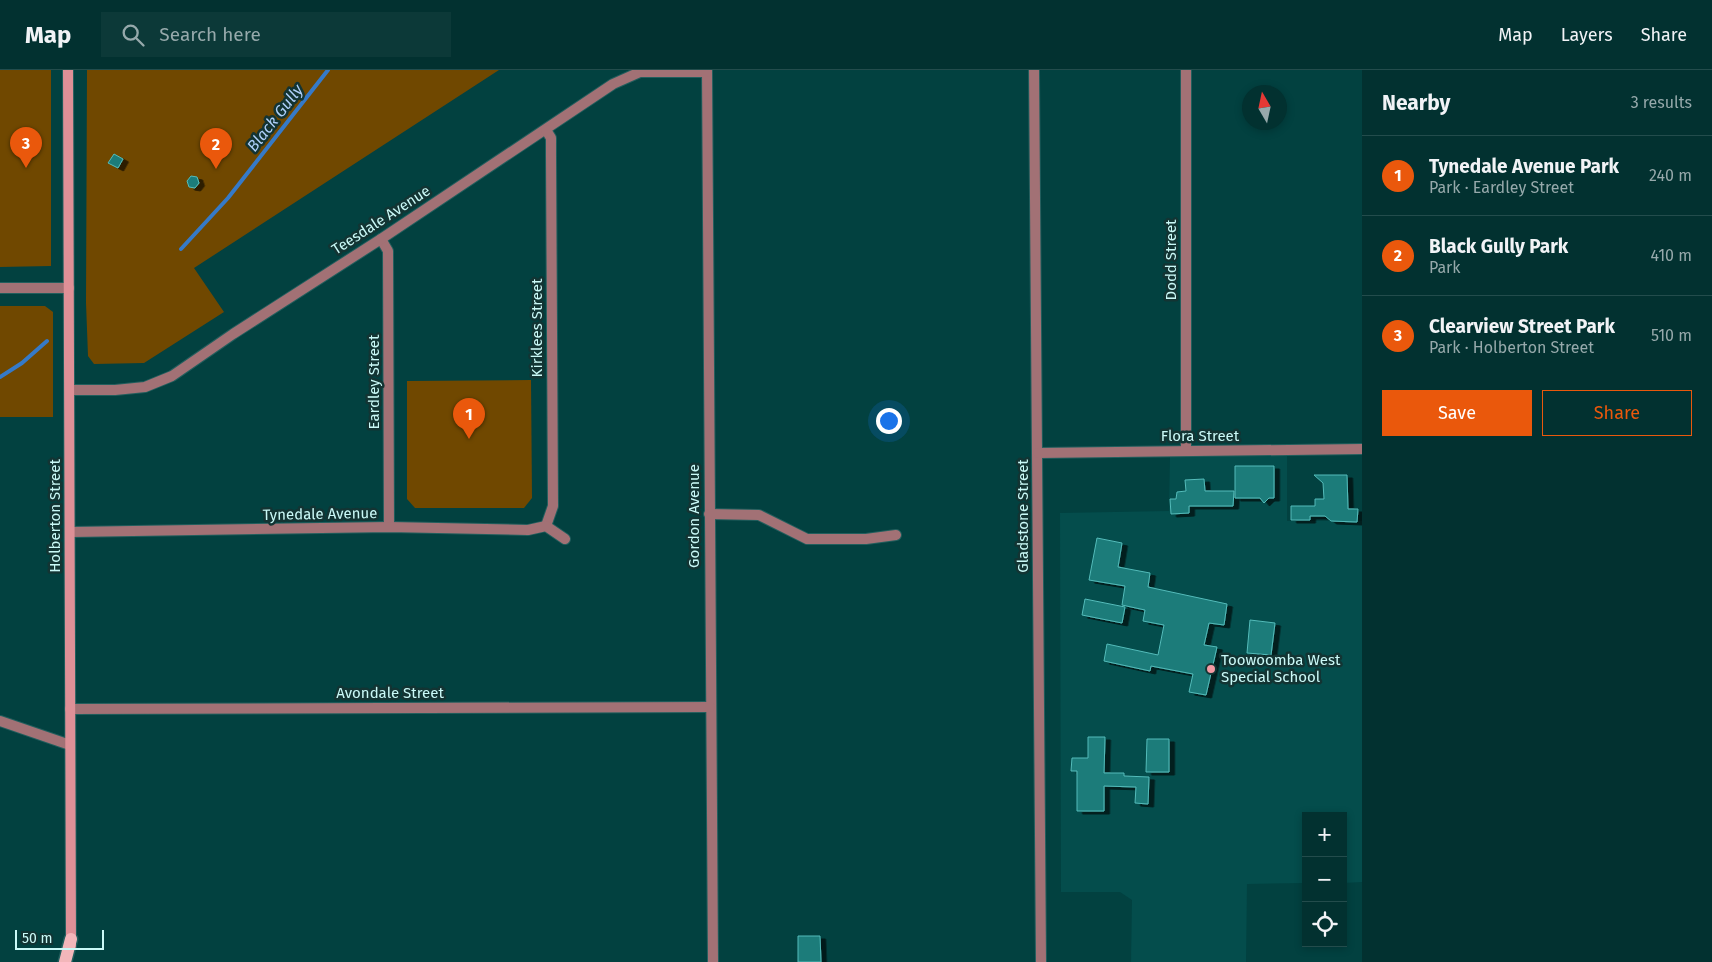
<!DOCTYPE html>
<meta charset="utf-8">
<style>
:root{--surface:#023130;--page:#0c3938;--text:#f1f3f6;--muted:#96a9ab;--line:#234c4c;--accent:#ea580c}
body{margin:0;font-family:"Fira Sans",sans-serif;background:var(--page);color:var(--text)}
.controls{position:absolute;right:15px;bottom:15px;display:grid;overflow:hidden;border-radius:0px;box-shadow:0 2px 8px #0003}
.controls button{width:45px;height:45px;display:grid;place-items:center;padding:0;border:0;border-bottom:1px solid var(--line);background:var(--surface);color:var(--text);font:25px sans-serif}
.compass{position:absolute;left:1242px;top:15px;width:45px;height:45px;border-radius:50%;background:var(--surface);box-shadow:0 2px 8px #0003;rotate:351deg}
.scale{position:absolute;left:15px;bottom:12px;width:89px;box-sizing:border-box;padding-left:5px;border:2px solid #caf9f7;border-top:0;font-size:14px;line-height:18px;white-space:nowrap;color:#caf9f7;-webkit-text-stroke:4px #133433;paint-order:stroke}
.you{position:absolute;left:888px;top:350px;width:18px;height:18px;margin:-12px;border:4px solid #fff;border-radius:50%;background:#1a73e8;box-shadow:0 0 0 8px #1a73e833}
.badge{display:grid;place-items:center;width:32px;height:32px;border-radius:50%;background:var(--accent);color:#fff;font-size:16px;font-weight:700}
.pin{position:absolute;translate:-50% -41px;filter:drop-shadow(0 1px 2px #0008)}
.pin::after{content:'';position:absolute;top:26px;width:18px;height:15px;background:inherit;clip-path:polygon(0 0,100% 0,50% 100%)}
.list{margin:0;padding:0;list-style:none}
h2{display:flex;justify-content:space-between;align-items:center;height:65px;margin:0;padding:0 20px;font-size:21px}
h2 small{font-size:16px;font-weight:400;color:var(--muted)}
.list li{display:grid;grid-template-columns:32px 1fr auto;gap:15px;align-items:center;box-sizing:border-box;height:80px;padding:0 20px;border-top:1px solid var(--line)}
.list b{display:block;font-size:19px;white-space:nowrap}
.list p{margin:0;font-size:16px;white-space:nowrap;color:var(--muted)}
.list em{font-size:16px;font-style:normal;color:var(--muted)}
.actions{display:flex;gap:10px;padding:15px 20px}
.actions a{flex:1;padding:11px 0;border:1px solid var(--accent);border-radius:0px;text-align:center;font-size:18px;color:var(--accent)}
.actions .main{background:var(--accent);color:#fff}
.icon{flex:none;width:28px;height:28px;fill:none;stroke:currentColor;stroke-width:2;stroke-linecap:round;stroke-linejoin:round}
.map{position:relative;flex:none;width:1362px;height:892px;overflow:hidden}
header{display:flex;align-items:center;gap:30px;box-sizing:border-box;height:70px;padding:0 25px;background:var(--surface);border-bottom:1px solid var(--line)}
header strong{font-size:24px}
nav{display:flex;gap:28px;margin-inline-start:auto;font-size:18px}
.search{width:350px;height:45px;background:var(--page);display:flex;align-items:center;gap:12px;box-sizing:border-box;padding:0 18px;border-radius:0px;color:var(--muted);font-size:19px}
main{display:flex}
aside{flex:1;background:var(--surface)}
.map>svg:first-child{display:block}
.built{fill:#044d4c}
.green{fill:#704800}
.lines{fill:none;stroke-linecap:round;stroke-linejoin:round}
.stream{stroke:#357ac8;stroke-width:4}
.building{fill:#1b7b7a;stroke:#54bcba;filter:url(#shadow)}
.street-casing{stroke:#225e5d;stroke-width:12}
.secondary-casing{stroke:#225e5d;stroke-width:12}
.primary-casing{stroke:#225e5d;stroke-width:15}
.street{stroke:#a27175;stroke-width:10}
.secondary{stroke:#de9097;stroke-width:10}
.primary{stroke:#f3b6ba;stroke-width:12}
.poi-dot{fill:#f49aa3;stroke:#133433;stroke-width:2}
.labels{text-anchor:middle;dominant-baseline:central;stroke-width:5;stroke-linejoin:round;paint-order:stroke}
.street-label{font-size:15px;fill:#caf9f7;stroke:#133433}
.poi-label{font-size:15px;fill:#caf9f7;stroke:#133433;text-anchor:start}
.water-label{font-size:16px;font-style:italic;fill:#afd0f9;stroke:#133433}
</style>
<header>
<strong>Map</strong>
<div class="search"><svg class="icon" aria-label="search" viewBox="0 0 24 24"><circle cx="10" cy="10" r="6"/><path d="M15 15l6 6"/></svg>Search here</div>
<nav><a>Map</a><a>Layers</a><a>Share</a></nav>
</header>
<main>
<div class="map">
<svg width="1362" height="892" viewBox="0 0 1362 892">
<defs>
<filter id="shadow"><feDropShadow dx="5.5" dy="3" stdDeviation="0" flood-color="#0009"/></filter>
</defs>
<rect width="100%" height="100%" fill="#024140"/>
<!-- built -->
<path class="built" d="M 1287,385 L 1287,451 L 1362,451 L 1362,812 L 1343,813 L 1343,746 L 1306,746 L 1306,813 L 1247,814 L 1246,892 L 1131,892 L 1132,830 L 1120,822 L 1061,822 L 1060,443 L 1169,441 L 1170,387 Z"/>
<!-- green -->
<g class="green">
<path d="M 0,0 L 51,0 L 51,196 L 0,197 Z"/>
<path d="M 87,0 L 499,0 L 194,198 L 224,242 L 144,293 L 94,294 L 88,286 L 86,233 Z"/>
<path d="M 0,236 L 45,236 L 53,242 L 53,347 L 0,347 Z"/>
<path d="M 531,310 L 532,428 L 524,438 L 415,438 L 407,429 L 407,311 Z"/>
</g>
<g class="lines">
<!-- stream -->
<g class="stream">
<path d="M 181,179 L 228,128 L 328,0"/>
<path d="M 0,307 L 22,293 L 47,271"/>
</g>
</g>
<!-- building -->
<g class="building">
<path d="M 114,84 L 123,89 L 118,98 L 108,93 Z"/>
<path d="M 191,106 L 197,107 L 199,113 L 195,118 L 189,117 L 187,111 Z"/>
<path d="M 1235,396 L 1274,396 L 1274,428 L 1269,428 L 1264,433 L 1260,428 L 1235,428 Z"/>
<path d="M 1314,405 L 1347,405 L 1348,439 L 1358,439 L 1357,452 L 1331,451 L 1325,446 L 1310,446 L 1310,450 L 1291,450 L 1291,436 L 1315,436 L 1315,429 L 1324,429 L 1323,413 Z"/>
<path d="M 1204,409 L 1205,421 L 1234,421 L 1233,436 L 1189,436 L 1189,443 L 1171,444 L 1170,429 L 1176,429 L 1177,422 L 1186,421 L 1185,410 Z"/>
<path d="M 1097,468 L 1122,473 L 1118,497 L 1150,503 L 1148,517 L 1227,534 L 1224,555 L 1209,553 L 1204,575 L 1217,577 L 1206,625 L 1189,622 L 1193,604 L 1151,596 L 1150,601 L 1104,591 L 1107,574 L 1158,585 L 1164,555 L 1143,551 L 1145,540 L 1122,535 L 1125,516 L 1089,510 Z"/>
<path d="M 1085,529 L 1125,537 L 1122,553 L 1082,545 Z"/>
<path d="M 1250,550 L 1275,553 L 1271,585 L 1247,583 Z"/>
<path d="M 1088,667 L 1105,667 L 1104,703 L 1124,703 L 1124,706 L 1149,707 L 1148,734 L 1135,733 L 1136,717 L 1104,716 L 1104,741 L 1077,741 L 1077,701 L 1071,701 L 1072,688 L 1088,688 Z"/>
<path d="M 1147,669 L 1169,669 L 1169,702 L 1146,702 Z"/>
<path d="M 798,866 L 820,866 L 821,892 L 798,892 Z"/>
</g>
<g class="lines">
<!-- street casing -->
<g class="street-casing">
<g id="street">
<path d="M 707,0 L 713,892"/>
<path d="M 1034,0 L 1041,892"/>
<path d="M 381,169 L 388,181 L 389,457"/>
<path d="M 0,218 L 69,218"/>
<path d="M 70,320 L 115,320 L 145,317 L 172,306 L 233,264 L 381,169 L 613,14 L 640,2 L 707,2"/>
<path d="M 1186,381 L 1186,0"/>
<path d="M 1038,383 L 1362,379"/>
<path d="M 709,444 L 759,445 L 807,469 L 866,469 L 896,465"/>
<path d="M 546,456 L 553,436 L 551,86 L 551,68 L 546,60"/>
<path d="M 71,462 L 389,457 L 528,460 L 546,456 L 565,469"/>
<path d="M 70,639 L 710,637"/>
<path d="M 0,651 L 70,675"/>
</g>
</g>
<!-- secondary casing -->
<g class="secondary-casing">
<path id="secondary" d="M 68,0 L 71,876"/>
</g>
<!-- primary casing -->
<g class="primary-casing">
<path id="primary" d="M 65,892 L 71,869"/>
</g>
<!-- street -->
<use href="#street" class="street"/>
<!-- secondary -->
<use href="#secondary" class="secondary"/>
<!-- primary -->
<use href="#primary" class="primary"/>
</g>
<!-- markers -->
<circle class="poi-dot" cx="1211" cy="599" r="5"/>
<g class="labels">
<!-- street labels -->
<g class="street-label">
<text transform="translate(381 150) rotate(-33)">Teesdale Avenue</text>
<text transform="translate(1171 190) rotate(-90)">Dodd Street</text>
<text transform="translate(537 258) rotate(-90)">Kirklees Street</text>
<text transform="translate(374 312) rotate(-90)">Eardley Street</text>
<text x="1200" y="366">Flora Street</text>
<text transform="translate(320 444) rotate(-1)">Tynedale Avenue</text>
<text transform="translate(55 446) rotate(-90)">Holberton Street</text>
<text transform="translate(694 446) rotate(-90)">Gordon Avenue</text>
<text transform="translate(1023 446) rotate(-90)">Gladstone Street</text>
<text x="390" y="623">Avondale Street</text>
</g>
<!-- poi labels -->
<g class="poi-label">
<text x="1221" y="590">Toowoomba West<tspan x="1221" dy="17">Special School</tspan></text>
</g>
<!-- water labels -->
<g class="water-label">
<text transform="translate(275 48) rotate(-52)">Black Gully</text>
</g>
</g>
</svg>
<div class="controls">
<button>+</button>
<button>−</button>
<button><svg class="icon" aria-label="locate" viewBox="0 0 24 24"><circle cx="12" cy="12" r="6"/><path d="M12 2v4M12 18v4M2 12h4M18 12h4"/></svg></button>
</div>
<svg class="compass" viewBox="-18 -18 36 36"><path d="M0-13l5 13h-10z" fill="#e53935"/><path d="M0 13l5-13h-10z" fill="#96a9ab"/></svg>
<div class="scale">50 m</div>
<div class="you"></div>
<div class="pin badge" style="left:469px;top:369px">1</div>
<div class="pin badge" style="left:216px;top:99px">2</div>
<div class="pin badge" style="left:26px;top:98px">3</div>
</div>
<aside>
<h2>Nearby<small>3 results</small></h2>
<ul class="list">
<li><span class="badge">1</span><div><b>Tynedale Avenue Park</b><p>Park · Eardley Street</p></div><em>240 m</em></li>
<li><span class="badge">2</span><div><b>Black Gully Park</b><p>Park</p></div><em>410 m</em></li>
<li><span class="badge">3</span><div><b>Clearview Street Park</b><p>Park · Holberton Street</p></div><em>510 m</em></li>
</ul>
<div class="actions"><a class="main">Save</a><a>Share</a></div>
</aside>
</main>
